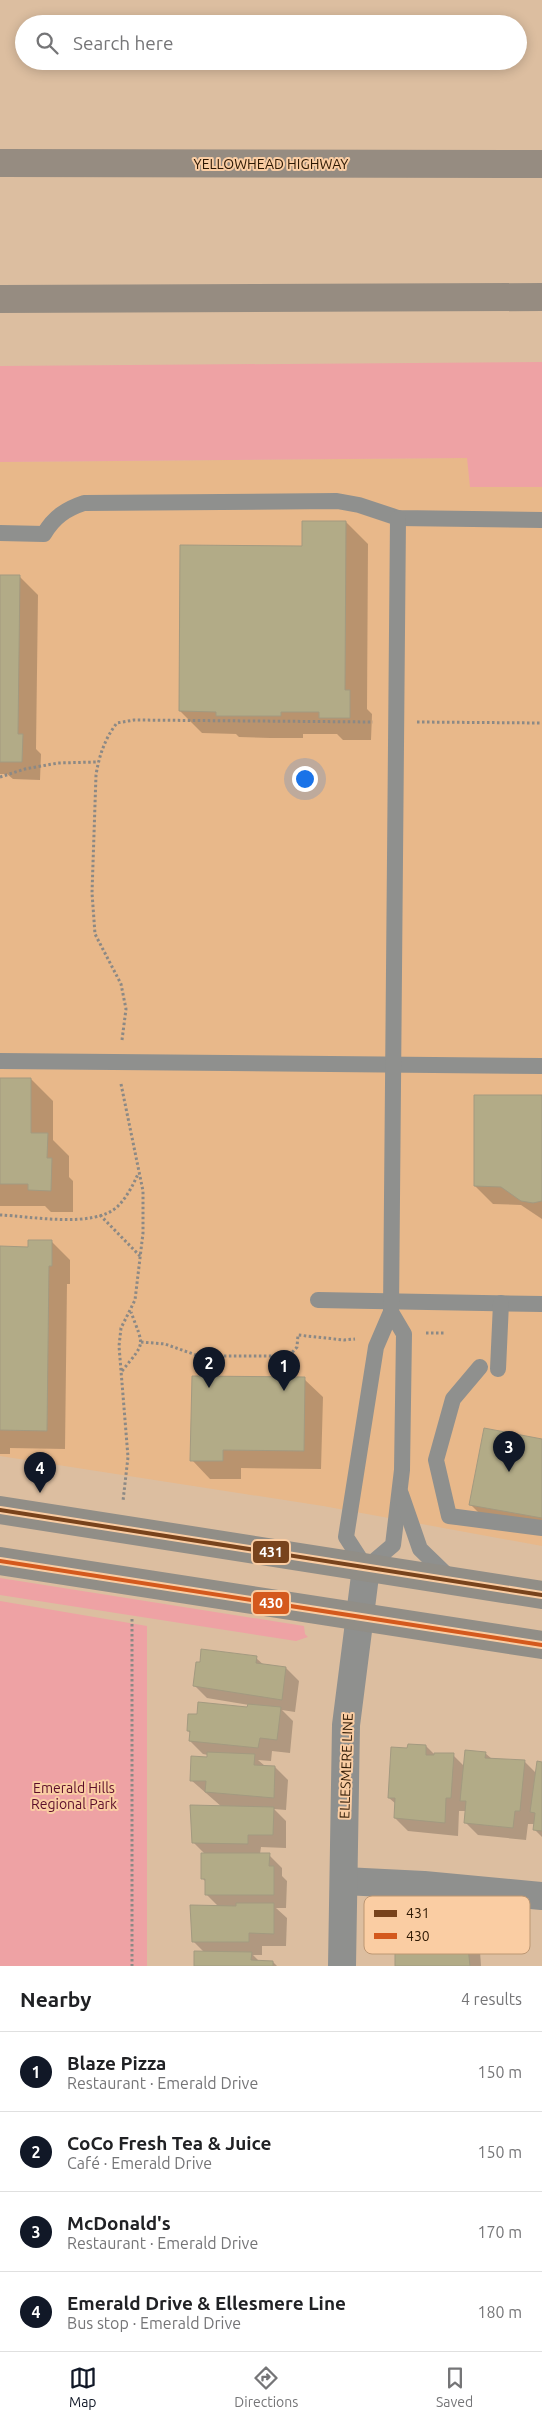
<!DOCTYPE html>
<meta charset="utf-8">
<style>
:root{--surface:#fff;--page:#f2f2f2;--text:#202124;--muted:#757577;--line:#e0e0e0;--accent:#111827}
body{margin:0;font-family:Ubuntu,sans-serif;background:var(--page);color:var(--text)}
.you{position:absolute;left:304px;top:778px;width:18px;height:18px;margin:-12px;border:4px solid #fff;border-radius:50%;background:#1a73e8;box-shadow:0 0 0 8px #1a73e833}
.badge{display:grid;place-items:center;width:32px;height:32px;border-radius:50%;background:var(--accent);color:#fff;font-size:16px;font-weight:700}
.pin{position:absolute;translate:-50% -41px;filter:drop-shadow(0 1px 2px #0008)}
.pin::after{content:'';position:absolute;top:26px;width:18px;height:15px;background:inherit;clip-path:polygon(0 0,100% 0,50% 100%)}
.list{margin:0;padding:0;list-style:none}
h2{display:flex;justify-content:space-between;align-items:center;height:65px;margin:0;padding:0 20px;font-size:21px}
h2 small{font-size:16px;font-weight:400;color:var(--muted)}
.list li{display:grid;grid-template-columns:32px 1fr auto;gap:15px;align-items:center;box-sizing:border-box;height:80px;padding:0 20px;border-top:1px solid var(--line)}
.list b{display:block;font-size:19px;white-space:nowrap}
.list p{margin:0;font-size:16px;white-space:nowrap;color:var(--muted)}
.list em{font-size:16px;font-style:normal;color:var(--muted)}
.icon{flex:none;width:28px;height:28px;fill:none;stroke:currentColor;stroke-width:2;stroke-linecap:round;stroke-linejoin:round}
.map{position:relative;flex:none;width:542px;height:1966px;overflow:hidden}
.search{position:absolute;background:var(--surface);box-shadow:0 2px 12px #0003;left:15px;right:15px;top:15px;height:55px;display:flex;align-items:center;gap:12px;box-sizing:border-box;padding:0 18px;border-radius:28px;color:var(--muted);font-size:19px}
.sheet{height:385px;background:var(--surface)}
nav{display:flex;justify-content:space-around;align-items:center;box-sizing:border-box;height:70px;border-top:1px solid var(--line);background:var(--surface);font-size:14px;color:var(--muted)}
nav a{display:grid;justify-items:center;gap:2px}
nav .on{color:var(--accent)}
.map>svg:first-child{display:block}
.built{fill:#e8b88a}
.green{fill:#eea2a4}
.shadow{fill:#0003}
.building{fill:#b2ab87;stroke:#a39a80}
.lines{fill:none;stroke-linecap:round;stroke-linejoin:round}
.path{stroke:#8c8985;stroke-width:3;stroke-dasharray:2.5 2.5;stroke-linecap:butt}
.lane{stroke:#8f908e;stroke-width:16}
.street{stroke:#8f908e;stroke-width:28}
.secondary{stroke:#918e87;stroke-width:28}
.highway{stroke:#968c81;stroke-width:28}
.bus-1-casing{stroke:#facda3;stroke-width:8}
.bus-2-casing{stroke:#facda3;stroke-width:8}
.bus-1{stroke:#78431c;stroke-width:4}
.bus-2{stroke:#d4591d;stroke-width:4}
.labels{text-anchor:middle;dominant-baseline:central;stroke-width:4;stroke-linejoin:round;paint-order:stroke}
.street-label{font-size:14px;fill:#2d1803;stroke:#facda3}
.park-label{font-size:14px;fill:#5b0d2a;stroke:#facda3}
.key{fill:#facda3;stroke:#bc9773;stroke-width:1}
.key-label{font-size:14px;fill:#2d1803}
.line-badge{stroke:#facda3;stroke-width:2}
.badge-label{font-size:14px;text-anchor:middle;font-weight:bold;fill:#fff}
</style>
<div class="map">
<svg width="542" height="1966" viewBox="0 0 542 1966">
<rect width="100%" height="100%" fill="#dcbea0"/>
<!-- built -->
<path class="built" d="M 467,458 L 542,460 L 542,1546 L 323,1506 L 0,1456 L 0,462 Z"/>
<!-- green -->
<g class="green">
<path d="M 542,362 L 542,487 L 470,487 L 467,458 L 0,462 L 0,366 Z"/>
<path d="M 0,1578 L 304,1626 L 305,1634 L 308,1637 L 296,1641 L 0,1595 Z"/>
<path d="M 0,1601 L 147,1626 L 147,1966 L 0,1966 Z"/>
</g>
<!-- shadow -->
<g class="shadow">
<path d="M 346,522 L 368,544 L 367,709 L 372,714 L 371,740 L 343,740 L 337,734 L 303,734 L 303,738 L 270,738 L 239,737 L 236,734 L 202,733 L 180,711 L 303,547 Z"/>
<path d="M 0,576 L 19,576 L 38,595 L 36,749 L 41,754 L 40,780 L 13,779 L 7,774 L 0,774 Z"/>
<path d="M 0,1079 L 31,1079 L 53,1101 L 53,1140 L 69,1156 L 69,1177 L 73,1181 L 73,1212 L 51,1212 L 45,1206 L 0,1206 Z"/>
<path d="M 542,1096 L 542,1219 L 521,1205 L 493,1204 L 475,1186 Z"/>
<path d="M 52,1242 L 70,1260 L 70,1284 L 67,1284 L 65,1449 L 10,1448 L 10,1454 L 0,1454 L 0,1248 L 29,1248 Z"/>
<path d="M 304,1379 L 323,1397 L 321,1469 L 241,1468 L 241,1479 L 210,1479 L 192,1460 Z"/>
<path d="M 542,1440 L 542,1532 L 489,1523 L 471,1505 Z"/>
<path d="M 256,1658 L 265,1666 L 286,1668 L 299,1681 L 295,1712 L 282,1710 L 293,1721 L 290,1753 L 272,1751 L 271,1761 L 258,1760 L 265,1766 L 275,1767 L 288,1780 L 286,1810 L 274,1809 L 286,1821 L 286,1848 L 261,1847 L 260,1854 L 269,1855 L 282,1868 L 282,1876 L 287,1881 L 286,1908 L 276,1908 L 287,1918 L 286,1946 L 262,1946 L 262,1955 L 253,1955 L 260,1962 L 273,1962 L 277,1966 L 195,1966 L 204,1952 L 193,1941 L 218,1906 L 206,1894 L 206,1882 L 202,1878 L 205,1854 L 193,1842 L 222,1807 L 191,1780 L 208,1758 L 208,1755 L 203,1754 L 190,1741 L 191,1734 L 188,1731 L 249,1708 L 249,1705 L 207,1698 L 194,1685 Z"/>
<path d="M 426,1746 L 435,1755 L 453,1755 L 464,1766 L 485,1753 L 492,1759 L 524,1761 L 536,1773 L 542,1763 L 542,1837 L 534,1829 L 535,1824 L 528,1824 L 526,1840 L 478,1835 L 465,1822 L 466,1811 L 459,1811 L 458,1836 L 408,1831 L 395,1818 L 396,1804 L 389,1798 L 409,1749 Z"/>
<path d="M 467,1938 L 480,1951 L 481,1966 L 396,1966 L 425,1949 Z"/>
</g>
<!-- building -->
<g class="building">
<path d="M 302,521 L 346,521 L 345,690 L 350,690 L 350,718 L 319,718 L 319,712 L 281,712 L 281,716 L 216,716 L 216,712 L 179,711 L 180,545 L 302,546 Z"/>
<path d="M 0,575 L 20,575 L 18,734 L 23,734 L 22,762 L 0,762 Z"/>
<path d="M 0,1078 L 31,1078 L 31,1133 L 48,1133 L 47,1158 L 52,1158 L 51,1191 L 28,1190 L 28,1184 L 0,1184 Z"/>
<path d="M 474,1095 L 542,1095 L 542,1201 L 533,1203 L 521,1201 L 501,1187 L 474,1186 Z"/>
<path d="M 28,1240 L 52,1240 L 52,1266 L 49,1266 L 47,1431 L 0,1430 L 0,1246 L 28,1247 Z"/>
<path d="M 192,1376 L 305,1377 L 304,1451 L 223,1450 L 223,1461 L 190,1461 Z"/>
<path d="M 484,1428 L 542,1439 L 542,1518 L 469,1505 Z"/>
<path d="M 201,1649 L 257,1656 L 256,1663 L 286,1667 L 282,1700 L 193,1686 L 196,1662 L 200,1662 Z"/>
<path d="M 198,1702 L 247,1707 L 248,1704 L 281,1707 L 277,1740 L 260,1738 L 258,1748 L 189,1741 L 190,1731 L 187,1731 L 188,1714 L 197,1714 Z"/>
<path d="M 408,1744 L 426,1745 L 426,1755 L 434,1755 L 434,1753 L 454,1753 L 451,1798 L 446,1798 L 445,1823 L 394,1818 L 395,1798 L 388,1798 L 391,1747 L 407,1748 Z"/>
<path d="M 465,1750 L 486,1752 L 485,1758 L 525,1760 L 520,1811 L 515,1811 L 513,1828 L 464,1823 L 466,1801 L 460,1801 Z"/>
<path d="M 207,1752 L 255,1754 L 254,1765 L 275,1766 L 274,1798 L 205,1792 L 206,1781 L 190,1781 L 191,1756 L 207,1757 Z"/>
<path d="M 537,1761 L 542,1762 L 542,1831 L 533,1830 L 535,1813 L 530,1812 Z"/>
<path d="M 190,1805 L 274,1807 L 273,1835 L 248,1835 L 248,1844 L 192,1843 Z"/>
<path d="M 201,1853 L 270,1853 L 269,1866 L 274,1866 L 274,1895 L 205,1895 L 205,1879 L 201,1879 Z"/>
<path d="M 236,1903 L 274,1903 L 274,1934 L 249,1933 L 249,1942 L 192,1942 L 190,1905 L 236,1906 Z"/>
<path d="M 424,1936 L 467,1937 L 470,1966 L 395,1966 L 395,1948 L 424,1948 Z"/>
<path d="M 194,1951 L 252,1952 L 251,1960 L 273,1961 L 273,1966 L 194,1966 Z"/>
</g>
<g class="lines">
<!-- path -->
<g class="path">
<path d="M 417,722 L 542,723"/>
<path d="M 0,777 L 25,769 L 58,763 L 98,762"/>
<path d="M 122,1040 L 126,1009 L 121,984 L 95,934 L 92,893 L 96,775 C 99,756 105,738 117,723 L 134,720 L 373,722"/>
<path d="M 121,1084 L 143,1191 L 143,1233 L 135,1300 L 121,1328 L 119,1346 L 128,1457 L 123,1501"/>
<path d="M 0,1215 C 30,1216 95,1229 118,1206 C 127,1197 133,1185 138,1174"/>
<path d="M 100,1215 L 140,1256"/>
<path d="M 426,1333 L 446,1333"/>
<path d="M 141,1342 L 165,1344 L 199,1356 L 289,1356 L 297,1347 L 298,1335 L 344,1340 L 355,1339"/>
<path d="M 122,1371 C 146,1341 144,1348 131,1312"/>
<path d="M 132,1619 L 132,1966"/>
</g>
<!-- lane -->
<g class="lane">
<path d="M 0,533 L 44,534 C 54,517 66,509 84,503 L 337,501 L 359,505 L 398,518 L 542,520"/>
<path d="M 0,1061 L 542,1066"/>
<path d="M 318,1300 L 542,1304"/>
<path d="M 391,1312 L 404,1334 L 402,1470 L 393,1545 L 366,1568 L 346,1537 L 376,1347 L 391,1312 L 398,518"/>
<path d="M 480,1367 L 453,1399 L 436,1460 L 449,1516 L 542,1528"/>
<path d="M 498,1369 L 501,1303"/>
<path d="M 401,1494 L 420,1549 L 452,1580"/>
</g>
<!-- street -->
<g class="street">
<path d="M 344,1881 L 424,1885 L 542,1896"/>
<path d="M 342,1966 L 346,1725 L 366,1568"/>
</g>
<!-- secondary -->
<g class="secondary">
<path d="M 0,1510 L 542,1595"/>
<path d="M 0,1561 L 542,1645"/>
</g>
<!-- highway -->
<g class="highway">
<path d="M 0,163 L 542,164"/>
<path d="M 0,299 L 542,297"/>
</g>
<!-- bus-1 casing -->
<g class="bus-1-casing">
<path id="bus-1" d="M 0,1510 L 542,1595"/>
</g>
<!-- bus-2 casing -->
<g class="bus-2-casing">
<path id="bus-2" d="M 0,1561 L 542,1645"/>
</g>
<!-- bus-1 -->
<use href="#bus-1" class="bus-1"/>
<!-- bus-2 -->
<use href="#bus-2" class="bus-2"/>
</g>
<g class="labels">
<!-- street labels -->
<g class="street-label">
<text x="271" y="164">YELLOWHEAD HIGHWAY</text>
<text transform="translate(346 1766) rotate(-88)">ELLESMERE LINE</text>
</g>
<!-- park labels -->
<g class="park-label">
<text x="74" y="1788">Emerald Hills<tspan x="74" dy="16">Regional Park</tspan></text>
</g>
</g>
<!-- legend -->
<rect x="364" y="1896" width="166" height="58" rx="8" class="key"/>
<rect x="374" y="1910" width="23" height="7" fill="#78431c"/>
<rect x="374" y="1933" width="23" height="6" fill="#d4591d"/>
<g class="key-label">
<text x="406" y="1918">431</text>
<text x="406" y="1941">430</text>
</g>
<g class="line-badge">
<rect x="252" y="1540" width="38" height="24" rx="5" fill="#78431c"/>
<rect x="252" y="1591" width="38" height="24" rx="5" fill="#d4591d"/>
</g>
<g class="badge-label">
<text x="271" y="1557">431</text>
<text x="271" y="1608">430</text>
</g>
</svg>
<div class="you"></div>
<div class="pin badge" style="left:284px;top:1391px">1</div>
<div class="pin badge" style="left:209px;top:1388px">2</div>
<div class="pin badge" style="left:509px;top:1472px">3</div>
<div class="pin badge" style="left:40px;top:1493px">4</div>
<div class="search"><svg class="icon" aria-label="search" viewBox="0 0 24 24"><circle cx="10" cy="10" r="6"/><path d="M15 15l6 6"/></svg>Search here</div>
</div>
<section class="sheet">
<h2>Nearby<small>4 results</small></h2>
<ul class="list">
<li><span class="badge">1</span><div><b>Blaze Pizza</b><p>Restaurant · Emerald Drive</p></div><em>150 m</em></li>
<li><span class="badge">2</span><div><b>CoCo Fresh Tea &amp; Juice</b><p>Café · Emerald Drive</p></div><em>150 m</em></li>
<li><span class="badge">3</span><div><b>McDonald's</b><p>Restaurant · Emerald Drive</p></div><em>170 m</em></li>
<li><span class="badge">4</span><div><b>Emerald Drive &amp; Ellesmere Line</b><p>Bus stop · Emerald Drive</p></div><em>180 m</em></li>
</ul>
</section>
<nav>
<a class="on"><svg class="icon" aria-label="map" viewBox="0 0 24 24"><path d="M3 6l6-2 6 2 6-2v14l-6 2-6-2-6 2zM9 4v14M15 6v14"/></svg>Map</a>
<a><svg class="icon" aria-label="directions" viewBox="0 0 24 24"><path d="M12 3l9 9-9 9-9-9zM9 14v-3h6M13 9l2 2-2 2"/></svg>Directions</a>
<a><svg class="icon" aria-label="saved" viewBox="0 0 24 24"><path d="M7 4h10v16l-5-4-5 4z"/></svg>Saved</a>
</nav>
